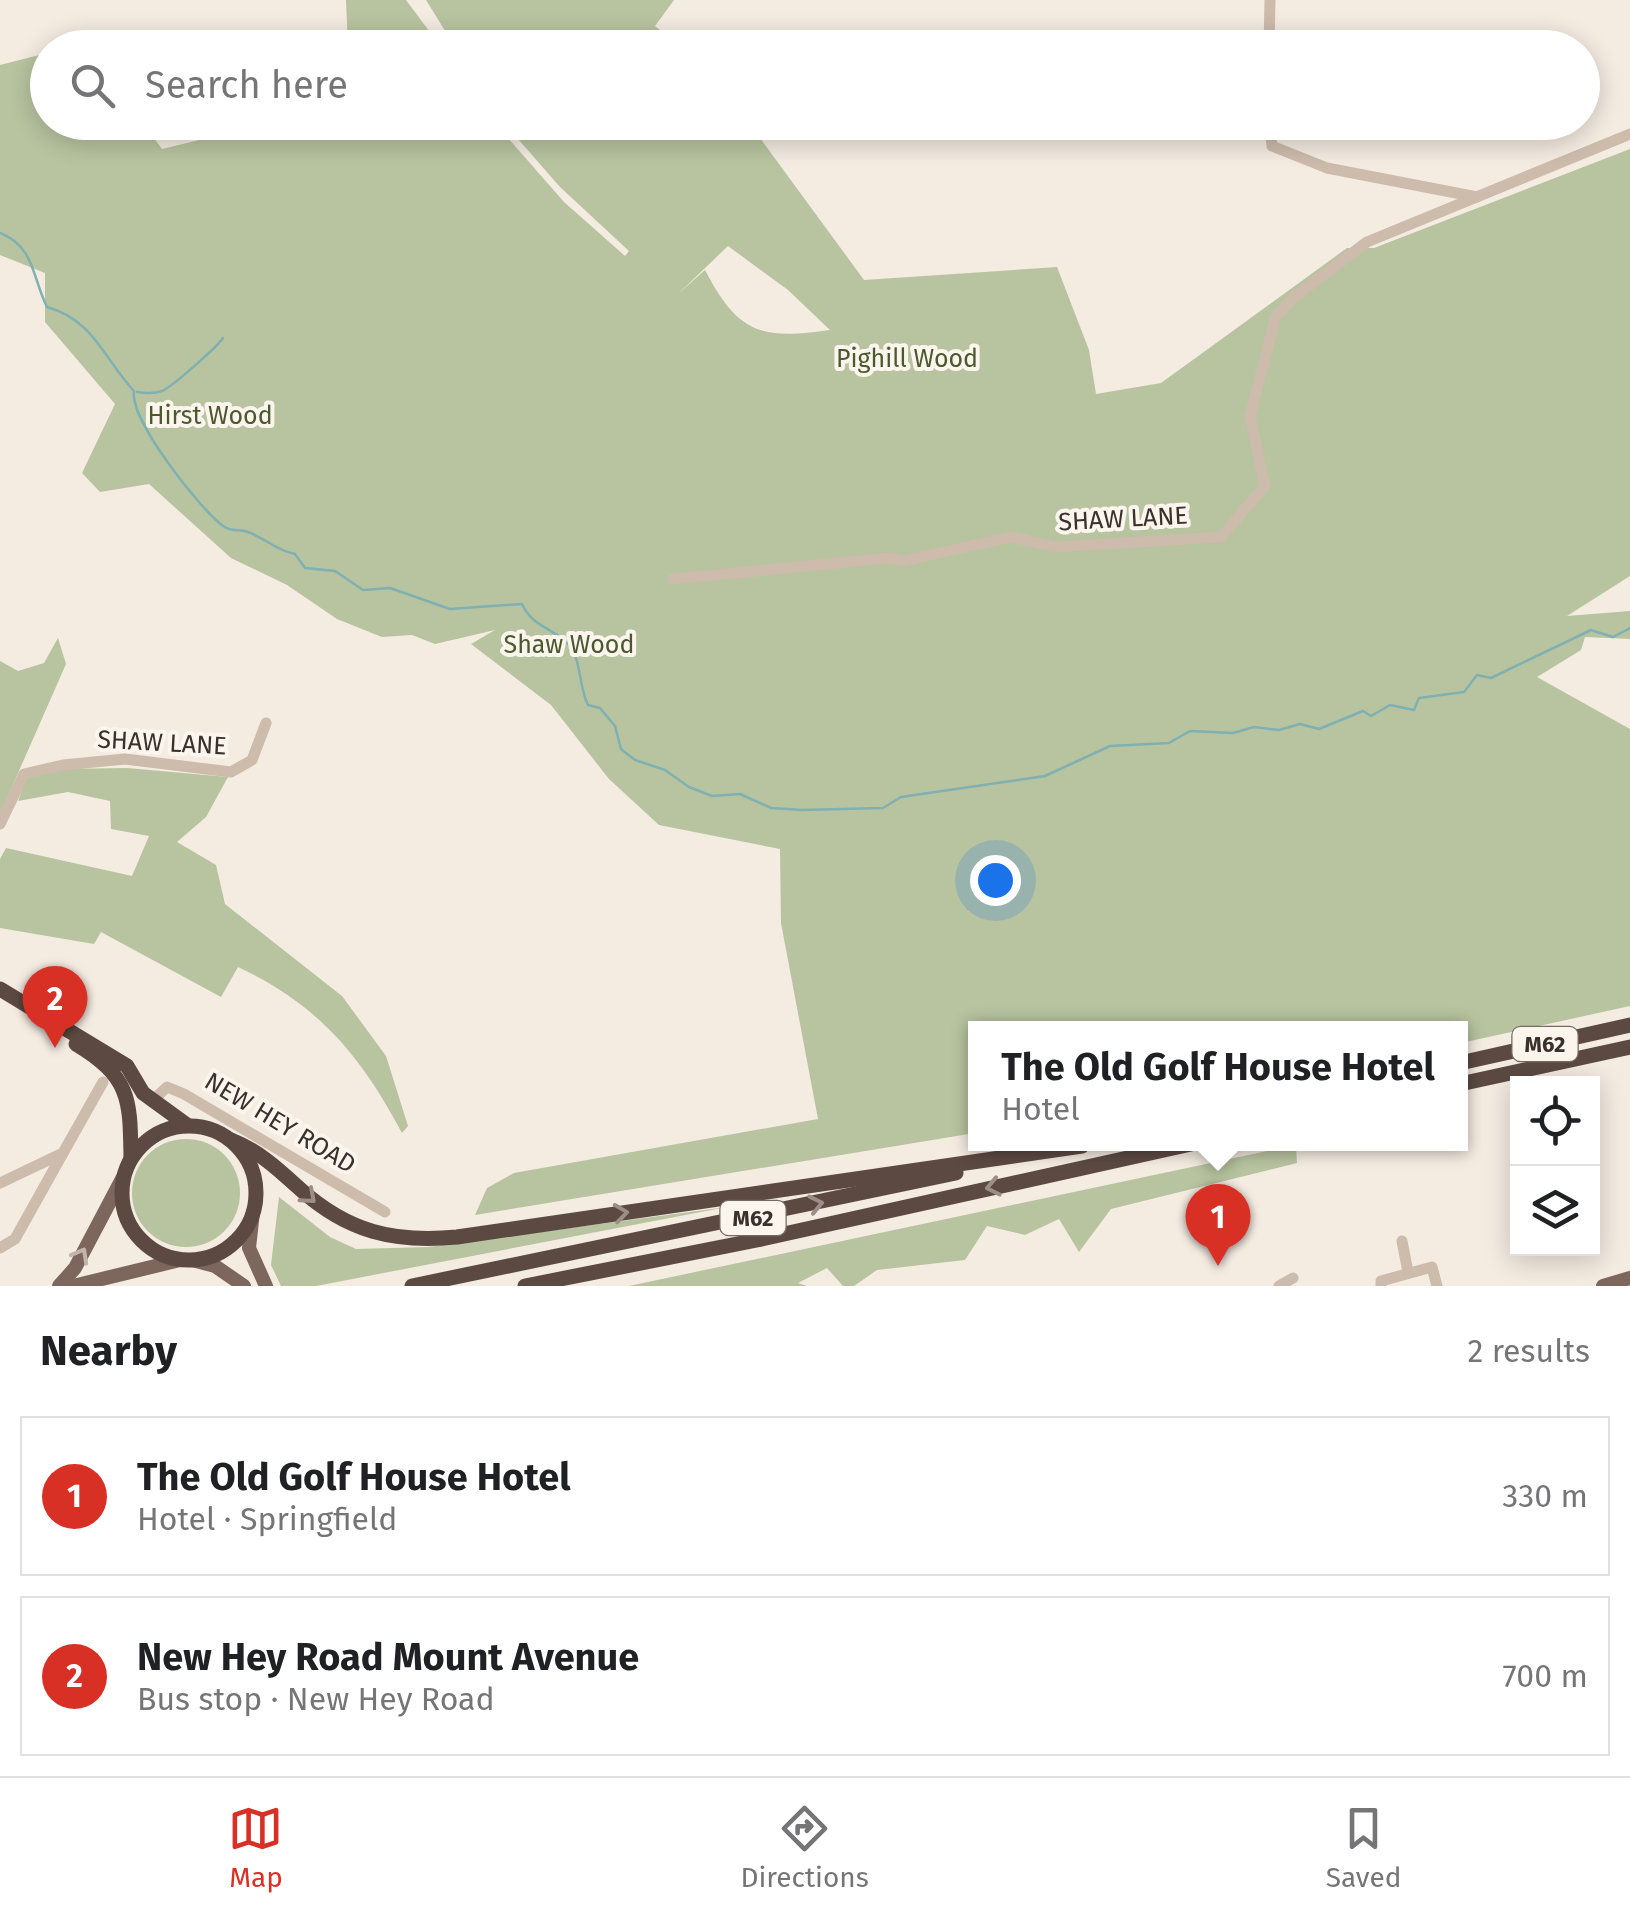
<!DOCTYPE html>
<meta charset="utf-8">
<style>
:root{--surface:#fff;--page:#f2f2f2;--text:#202124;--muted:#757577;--line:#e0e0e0;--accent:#d93025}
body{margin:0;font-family:"Fira Sans",sans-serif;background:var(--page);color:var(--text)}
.controls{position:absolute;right:30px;bottom:30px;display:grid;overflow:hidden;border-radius:0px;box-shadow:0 5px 25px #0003}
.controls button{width:90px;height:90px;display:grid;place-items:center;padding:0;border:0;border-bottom:2px solid var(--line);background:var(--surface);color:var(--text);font:50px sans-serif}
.you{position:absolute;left:995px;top:880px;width:35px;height:35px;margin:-25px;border:8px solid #fff;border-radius:50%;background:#1a73e8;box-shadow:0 0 0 15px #1a73e833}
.badge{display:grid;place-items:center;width:65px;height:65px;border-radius:50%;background:var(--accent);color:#fff;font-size:32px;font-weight:700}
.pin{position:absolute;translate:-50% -82px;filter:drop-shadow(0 2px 5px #0008)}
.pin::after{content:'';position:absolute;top:52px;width:35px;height:30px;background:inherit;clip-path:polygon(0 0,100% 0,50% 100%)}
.popup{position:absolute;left:968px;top:1021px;width:500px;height:130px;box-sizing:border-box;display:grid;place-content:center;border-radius:0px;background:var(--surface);filter:drop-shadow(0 2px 8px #0005);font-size:32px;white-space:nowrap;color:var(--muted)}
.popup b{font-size:38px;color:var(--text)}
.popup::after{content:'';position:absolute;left:50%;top:100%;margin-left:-20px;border:20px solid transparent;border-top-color:var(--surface)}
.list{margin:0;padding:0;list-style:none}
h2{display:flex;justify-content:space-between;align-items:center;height:130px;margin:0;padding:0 40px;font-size:42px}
h2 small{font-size:32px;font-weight:400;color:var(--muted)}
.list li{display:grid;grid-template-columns:65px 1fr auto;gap:30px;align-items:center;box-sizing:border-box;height:160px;margin:0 20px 20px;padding:0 20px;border:2px solid var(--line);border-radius:0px}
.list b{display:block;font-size:38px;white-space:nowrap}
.list p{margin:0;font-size:32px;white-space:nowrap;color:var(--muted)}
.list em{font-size:32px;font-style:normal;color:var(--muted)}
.icon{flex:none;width:55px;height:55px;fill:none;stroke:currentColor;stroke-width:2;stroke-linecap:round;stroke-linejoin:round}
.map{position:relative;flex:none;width:1630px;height:1286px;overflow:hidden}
.search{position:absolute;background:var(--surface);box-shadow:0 5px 25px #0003;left:30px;right:30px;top:30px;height:110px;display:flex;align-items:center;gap:25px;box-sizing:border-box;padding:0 35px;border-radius:55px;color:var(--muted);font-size:38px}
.sheet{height:490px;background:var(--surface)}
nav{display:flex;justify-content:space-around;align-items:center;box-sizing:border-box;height:140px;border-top:2px solid var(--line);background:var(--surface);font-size:28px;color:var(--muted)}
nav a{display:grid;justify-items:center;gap:5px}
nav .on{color:var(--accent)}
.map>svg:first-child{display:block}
.green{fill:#b8c4a0;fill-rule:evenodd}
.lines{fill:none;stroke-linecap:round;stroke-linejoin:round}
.stream{stroke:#7fb0b2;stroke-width:2.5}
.minor{stroke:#cdbbac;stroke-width:11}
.major{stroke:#7d675c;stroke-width:14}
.highway{stroke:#5c4a42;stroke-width:15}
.oneway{stroke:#9c8e87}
.oneway2{stroke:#c2b5ac}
.labels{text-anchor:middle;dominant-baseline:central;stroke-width:8;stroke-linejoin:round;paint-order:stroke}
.shield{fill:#fbf5ee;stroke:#756b66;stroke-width:2.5}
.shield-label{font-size:22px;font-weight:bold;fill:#3b302b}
.park-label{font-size:25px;fill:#4a5a2e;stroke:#fbf5ee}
.street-label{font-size:25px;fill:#3b302b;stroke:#fbf5ee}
</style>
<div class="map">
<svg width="1630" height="1286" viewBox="0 0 1630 1286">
<rect width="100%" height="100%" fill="#f4ebe1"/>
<!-- green -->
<g class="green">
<path d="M 346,0 L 406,0 L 441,47 L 348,47 Z"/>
<path d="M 426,0 L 674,0 L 655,26 L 681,47 L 455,47 Z"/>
<path d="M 47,53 L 48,122 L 143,123 L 162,149 L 270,123 L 345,123 L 352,134 L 352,123 L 495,123 L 564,202 L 625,256 L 629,251 L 560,187 L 504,123 L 749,123 L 864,280 L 1057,267 L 1089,350 L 1096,394 L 1161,383 L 1347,248 L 1374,248 L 1630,149 L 1630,576 L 1567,616 L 1630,611 L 1630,639 L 1585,637 L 1581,650 L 1537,677 L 1630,729 L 1630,1006 L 1461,1043 L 1460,1028 L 976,1028 L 975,1133 L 475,1215 L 487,1188 L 514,1173 L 818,1119 L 781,923 L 780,849 L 659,825 L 609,779 L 551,705 L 471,644 L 495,630 L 435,644 L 412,635 L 382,637 L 337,619 L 287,585 L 231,558 L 149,484 L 100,492 L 82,473 L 115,404 L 45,322 L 45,273 L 0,255 L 0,65 ZM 728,246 L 788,290 L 830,330 C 760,340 738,333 705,270 L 678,294 Z"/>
<path d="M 58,638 L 66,664 L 0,814 L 0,661 L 18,671 L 44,663 Z"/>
<path d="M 127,768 L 228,777 L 206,817 L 177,842 L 216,865 L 225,904 L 342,996 L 386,1056 L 408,1126 L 402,1133 C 361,1056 319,1005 238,967 L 221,997 L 101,932 L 94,944 L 0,928 L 0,859 L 6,848 L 132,876 L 149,836 L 111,829 L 110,801 L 68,792 L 18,801 L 27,777 L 61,769 Z"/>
<circle cx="186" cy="1193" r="54"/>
<path d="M 1296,1145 L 1297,1163 L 1111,1209 L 1079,1252 L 1059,1219 L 1025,1235 L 987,1226 L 965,1260 L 877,1270 L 854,1286 L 843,1286 L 827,1268 L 798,1283 L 807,1286 L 629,1286 Z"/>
<path d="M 279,1197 L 330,1237 L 356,1249 L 428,1247 L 727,1207 L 316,1286 L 281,1286 L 271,1265 Z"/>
</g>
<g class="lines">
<!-- stream -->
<g class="stream">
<path d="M 0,233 C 35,247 32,277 47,307 C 94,320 104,359 134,391 C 129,419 199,508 223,526 C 231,532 236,529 245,531 C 263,536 274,550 295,554 L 305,568 L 335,571 L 363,590 L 390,588 L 450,609 L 522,604 C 533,628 553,627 569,645 C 581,658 579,688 588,705 L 600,708 L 615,726 L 621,749 L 635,760 L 665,770 L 689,787 L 712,796 L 740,794 L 771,808 L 802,810 L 883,808 L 901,797 L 1045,776 L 1110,746 L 1169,743 L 1190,731 L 1233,733 L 1254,727 L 1279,730 L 1300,724 L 1319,729 L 1363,711 L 1371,716 L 1390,705 L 1414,710 L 1419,698 L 1464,692 L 1477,675 L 1491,678 L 1591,630 L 1613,637 L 1630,628"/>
<path d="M 137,392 C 144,393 154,394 162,391 C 172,387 217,347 223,338"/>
</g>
<!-- minor -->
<g class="minor">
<path d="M 1269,48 L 1270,0"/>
<path d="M 1270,122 L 1272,146 L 1327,168 L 1477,197"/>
<path d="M 673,579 L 889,558 L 903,561 L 1011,537 L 1056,547 L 1221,537 L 1265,486 L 1250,416 L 1276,316 L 1294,297 L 1367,242 L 1630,134"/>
<path d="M 0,824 L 24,774 L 63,765 L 125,759 L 231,772 L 252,760 L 266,723"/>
<path d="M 152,1101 L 167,1087 L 184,1094 L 385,1212"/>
<path d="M 0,1183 L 63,1153 L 103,1082"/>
<path d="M 1402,1241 L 1408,1272"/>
<path d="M 0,1248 L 15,1239 L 63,1153"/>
<path d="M 1279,1286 L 1293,1278"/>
<path d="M 1381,1286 L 1381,1281 L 1432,1267 L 1437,1286"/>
</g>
<!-- major -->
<g class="major">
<path d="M 253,1212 L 249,1248 L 266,1286"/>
<path d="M 192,1260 L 215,1266 L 244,1286"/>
<path d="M 59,1286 L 75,1268 L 123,1177"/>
<path d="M 73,1286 L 180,1260"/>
<path d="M 1603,1286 L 1630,1278"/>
</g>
<!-- highway -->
<g class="highway">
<path d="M 0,989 L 127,1066 L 143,1093 L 187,1125"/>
<path d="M 76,1044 C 131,1077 130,1100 131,1157"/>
<path d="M 1460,1063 L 1630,1025"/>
<path d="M 1460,1084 L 1630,1047"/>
<circle cx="189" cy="1193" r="67"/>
<path d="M 231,1140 C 259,1151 278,1169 300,1189 C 348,1232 394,1243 457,1237 L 1082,1146"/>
<path d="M 412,1286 L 956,1173"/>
<path d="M 525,1286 L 757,1240 L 1191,1144"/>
</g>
</g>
<!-- one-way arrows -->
<defs><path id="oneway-chevron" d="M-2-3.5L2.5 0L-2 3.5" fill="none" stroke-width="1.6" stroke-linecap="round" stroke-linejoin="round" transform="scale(2.5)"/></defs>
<g class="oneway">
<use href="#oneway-chevron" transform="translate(993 1187) rotate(168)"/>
<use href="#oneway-chevron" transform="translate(309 1197) rotate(41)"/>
<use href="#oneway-chevron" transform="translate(816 1204) rotate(-12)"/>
<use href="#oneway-chevron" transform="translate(621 1213) rotate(-8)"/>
</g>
<use class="oneway2" href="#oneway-chevron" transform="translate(81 1255) rotate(-61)"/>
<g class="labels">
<!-- shield labels -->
<g class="shield">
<rect x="1512.5" y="1027" width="65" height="34" rx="8"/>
<rect x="720.5" y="1201" width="65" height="34" rx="8"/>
</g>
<g class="shield-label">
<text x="1545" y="1044">M62</text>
<text x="753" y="1218">M62</text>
</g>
<!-- park labels -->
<g class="park-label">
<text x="907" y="359">Pighill Wood</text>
<text x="210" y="416">Hirst Wood</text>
<text x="569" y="645">Shaw Wood</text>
</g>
<!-- street labels -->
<g class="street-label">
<text transform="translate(1123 519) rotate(-3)">SHAW LANE</text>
<text transform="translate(162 743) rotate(3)">SHAW LANE</text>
<text transform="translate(280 1123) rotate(31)">NEW HEY ROAD</text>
</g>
</g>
</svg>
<div class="controls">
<button><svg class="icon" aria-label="locate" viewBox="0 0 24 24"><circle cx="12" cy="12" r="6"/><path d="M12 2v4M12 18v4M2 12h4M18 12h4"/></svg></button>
<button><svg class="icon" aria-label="layers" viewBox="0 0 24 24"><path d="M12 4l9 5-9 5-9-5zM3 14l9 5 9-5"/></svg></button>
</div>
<div class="you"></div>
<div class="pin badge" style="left:1218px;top:1266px">1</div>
<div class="popup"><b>The Old Golf House Hotel</b>Hotel</div>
<div class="pin badge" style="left:55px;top:1048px">2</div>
<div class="search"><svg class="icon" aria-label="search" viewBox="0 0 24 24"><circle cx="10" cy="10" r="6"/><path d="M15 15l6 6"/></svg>Search here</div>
</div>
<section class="sheet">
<h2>Nearby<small>2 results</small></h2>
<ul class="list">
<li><span class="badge">1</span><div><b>The Old Golf House Hotel</b><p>Hotel · Springfield</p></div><em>330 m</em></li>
<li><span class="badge">2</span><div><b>New Hey Road Mount Avenue</b><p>Bus stop · New Hey Road</p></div><em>700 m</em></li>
</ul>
</section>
<nav>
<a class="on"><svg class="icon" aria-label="map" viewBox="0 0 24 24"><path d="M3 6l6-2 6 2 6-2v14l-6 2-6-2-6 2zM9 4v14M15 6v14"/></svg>Map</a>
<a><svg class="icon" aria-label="directions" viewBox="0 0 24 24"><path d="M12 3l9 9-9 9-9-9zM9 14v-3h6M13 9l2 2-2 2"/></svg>Directions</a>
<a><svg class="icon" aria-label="saved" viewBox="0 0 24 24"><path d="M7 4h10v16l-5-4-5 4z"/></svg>Saved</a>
</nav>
